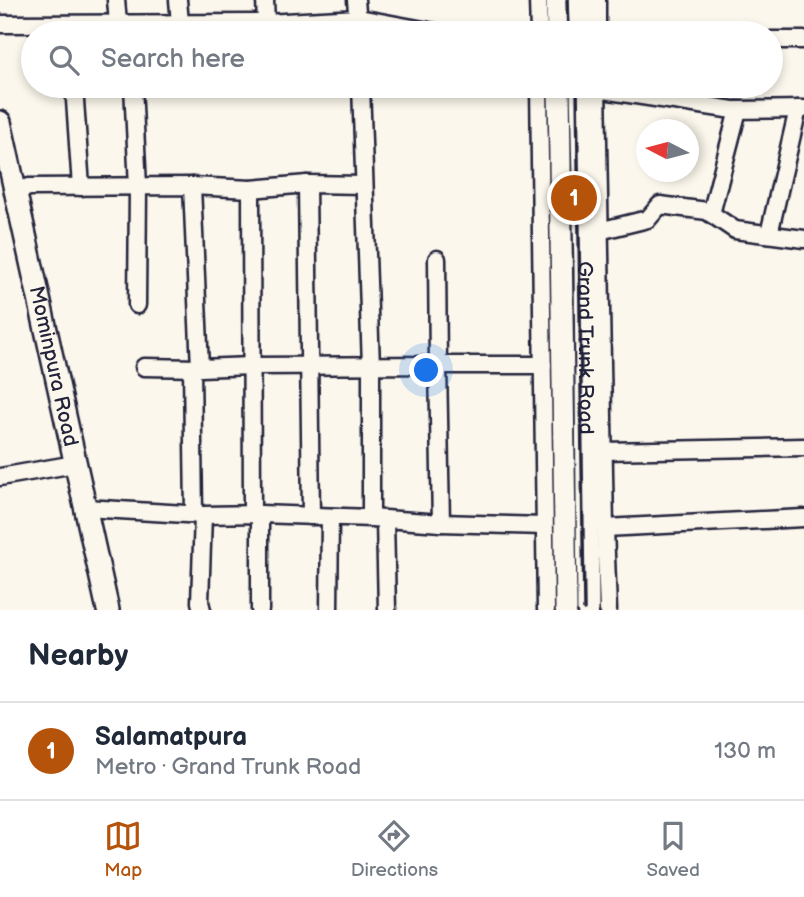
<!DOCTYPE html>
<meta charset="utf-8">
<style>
:root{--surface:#fff;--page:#f2f2f3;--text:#1f2937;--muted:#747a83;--line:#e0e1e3;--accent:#b45309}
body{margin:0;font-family:"Balsamiq Sans",sans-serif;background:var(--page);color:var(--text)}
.compass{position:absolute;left:636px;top:119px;width:63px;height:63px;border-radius:50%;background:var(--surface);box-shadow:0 4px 10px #0003;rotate:276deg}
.you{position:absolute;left:427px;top:371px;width:24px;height:24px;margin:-18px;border:5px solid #fff;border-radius:50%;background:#1a73e8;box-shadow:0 0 0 10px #1a73e833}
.badge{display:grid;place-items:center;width:46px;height:46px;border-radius:50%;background:var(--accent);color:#fff;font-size:23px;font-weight:700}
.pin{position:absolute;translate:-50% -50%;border:4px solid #fff;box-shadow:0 2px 7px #0006}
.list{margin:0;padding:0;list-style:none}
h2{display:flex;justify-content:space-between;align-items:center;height:91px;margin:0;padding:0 28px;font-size:30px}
h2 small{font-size:23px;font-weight:400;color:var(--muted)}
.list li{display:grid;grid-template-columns:46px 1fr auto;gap:21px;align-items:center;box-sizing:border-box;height:98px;padding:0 28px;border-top:2px solid var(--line)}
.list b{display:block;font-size:26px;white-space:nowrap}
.list p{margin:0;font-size:23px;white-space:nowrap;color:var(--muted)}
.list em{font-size:23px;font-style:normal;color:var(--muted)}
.icon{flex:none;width:38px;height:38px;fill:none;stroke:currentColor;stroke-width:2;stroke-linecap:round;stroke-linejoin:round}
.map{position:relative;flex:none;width:804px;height:610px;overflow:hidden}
.search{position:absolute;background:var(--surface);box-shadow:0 4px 10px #0003;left:21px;right:21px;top:21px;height:77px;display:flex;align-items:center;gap:18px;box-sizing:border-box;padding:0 24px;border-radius:38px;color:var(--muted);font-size:26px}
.sheet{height:189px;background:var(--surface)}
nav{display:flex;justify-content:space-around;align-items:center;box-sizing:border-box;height:98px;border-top:2px solid var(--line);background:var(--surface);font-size:19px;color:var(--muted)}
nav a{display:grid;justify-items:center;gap:4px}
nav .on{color:var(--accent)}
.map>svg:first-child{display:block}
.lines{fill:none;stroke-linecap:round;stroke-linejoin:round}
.minor-casing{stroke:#22223b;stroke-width:21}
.major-casing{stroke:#22223b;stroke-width:26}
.minor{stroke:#fbf7ec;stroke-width:16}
.major{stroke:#fbf7ec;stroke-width:21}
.rail{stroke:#22223b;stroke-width:3.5}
.labels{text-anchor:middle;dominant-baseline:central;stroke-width:6;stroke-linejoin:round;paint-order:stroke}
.street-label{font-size:21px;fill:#22223b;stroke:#fbf7ec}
</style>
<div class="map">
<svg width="804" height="610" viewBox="0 0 804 610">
<rect width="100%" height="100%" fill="#fbf7ec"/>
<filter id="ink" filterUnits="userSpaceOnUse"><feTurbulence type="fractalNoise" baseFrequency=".0143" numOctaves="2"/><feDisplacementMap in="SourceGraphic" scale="14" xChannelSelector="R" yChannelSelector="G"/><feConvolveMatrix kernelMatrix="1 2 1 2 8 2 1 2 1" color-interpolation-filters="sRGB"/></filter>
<g filter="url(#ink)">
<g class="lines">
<!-- minor casing -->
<g class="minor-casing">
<g id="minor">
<path d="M 116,0 L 118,23"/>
<path d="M 178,0 L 180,23"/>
<path d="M 265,0 L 266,23"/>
<path d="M 356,0 L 359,33"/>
<path d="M 538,0 L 539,33"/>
<path d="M 597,0 L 597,33"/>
<path d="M 0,24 L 266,23 L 359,18 L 440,33"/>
<path d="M 771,40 L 804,40"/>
<path d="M 74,86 L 81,187"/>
<path d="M 133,86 L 138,187 L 137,305"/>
<path d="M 361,86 L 371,366 L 371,518"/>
<path d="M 539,86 L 546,610"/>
<path d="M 597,86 L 605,528 L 608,610"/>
<path d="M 597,89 L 733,110 L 804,109"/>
<path d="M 307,184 L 311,516"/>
<path d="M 192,186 L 200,368"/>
<path d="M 251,189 L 252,514"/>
<path d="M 16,192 L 29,187 L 192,186 L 251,189 L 307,184 L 364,185"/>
<path d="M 711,214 L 738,110"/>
<path d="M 599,231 L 648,219 L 660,205 L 707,211 L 735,230 L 804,239"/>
<path d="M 769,234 L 798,109"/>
<path d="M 437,259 L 438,365 L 543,365"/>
<path d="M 144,367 L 200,368 L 251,366 L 438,365 L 441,523"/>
<path d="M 192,368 L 194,514"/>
<path d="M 603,451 L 804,447"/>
<path d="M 0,477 L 75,464"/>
<path d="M 85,508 L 203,515 L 260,514 L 371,518 L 441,523 L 544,526"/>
<path d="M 385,520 L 387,610"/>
<path d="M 605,528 L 804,518"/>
<path d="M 202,610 L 200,602 L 203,515"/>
<path d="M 260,610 L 260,514"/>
<path d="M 329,610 L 330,517"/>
</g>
</g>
<!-- major casing -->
<g class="major-casing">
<g id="major">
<path d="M 557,0 L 558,33"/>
<path d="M 579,0 L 580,33"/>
<path d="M 559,86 L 566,610"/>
<path id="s1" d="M 581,86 L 585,268 L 588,610"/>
<path id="s2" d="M 0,122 L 108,610"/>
</g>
</g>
<!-- minor -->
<use href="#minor" class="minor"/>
<!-- major -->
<use href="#major" class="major"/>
<!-- rail -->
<g class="rail">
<path d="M 567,0 L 568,33"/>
<path d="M 577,86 L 584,610"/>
</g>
</g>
</g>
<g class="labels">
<!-- street labels -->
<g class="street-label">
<text stroke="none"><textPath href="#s1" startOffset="262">Grand Trunk Road</textPath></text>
<text stroke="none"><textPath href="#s2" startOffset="250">Mominpura Road</textPath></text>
</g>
</g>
</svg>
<svg class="compass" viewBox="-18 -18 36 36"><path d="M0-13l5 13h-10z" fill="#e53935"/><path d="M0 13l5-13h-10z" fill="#747a83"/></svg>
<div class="you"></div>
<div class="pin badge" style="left:574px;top:198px">1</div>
<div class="search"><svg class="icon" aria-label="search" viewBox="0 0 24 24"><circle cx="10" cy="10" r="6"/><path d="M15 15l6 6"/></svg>Search here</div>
</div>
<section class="sheet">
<h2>Nearby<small></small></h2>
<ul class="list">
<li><span class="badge">1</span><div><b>Salamatpura</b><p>Metro · Grand Trunk Road</p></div><em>130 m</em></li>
</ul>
</section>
<nav>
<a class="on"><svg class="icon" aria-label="map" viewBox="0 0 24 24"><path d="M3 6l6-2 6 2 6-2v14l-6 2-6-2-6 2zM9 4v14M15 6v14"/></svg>Map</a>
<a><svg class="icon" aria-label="directions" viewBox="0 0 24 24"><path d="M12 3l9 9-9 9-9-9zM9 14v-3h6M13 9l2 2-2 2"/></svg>Directions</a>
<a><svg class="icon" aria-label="saved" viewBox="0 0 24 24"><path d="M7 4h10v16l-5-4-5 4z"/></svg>Saved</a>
</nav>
